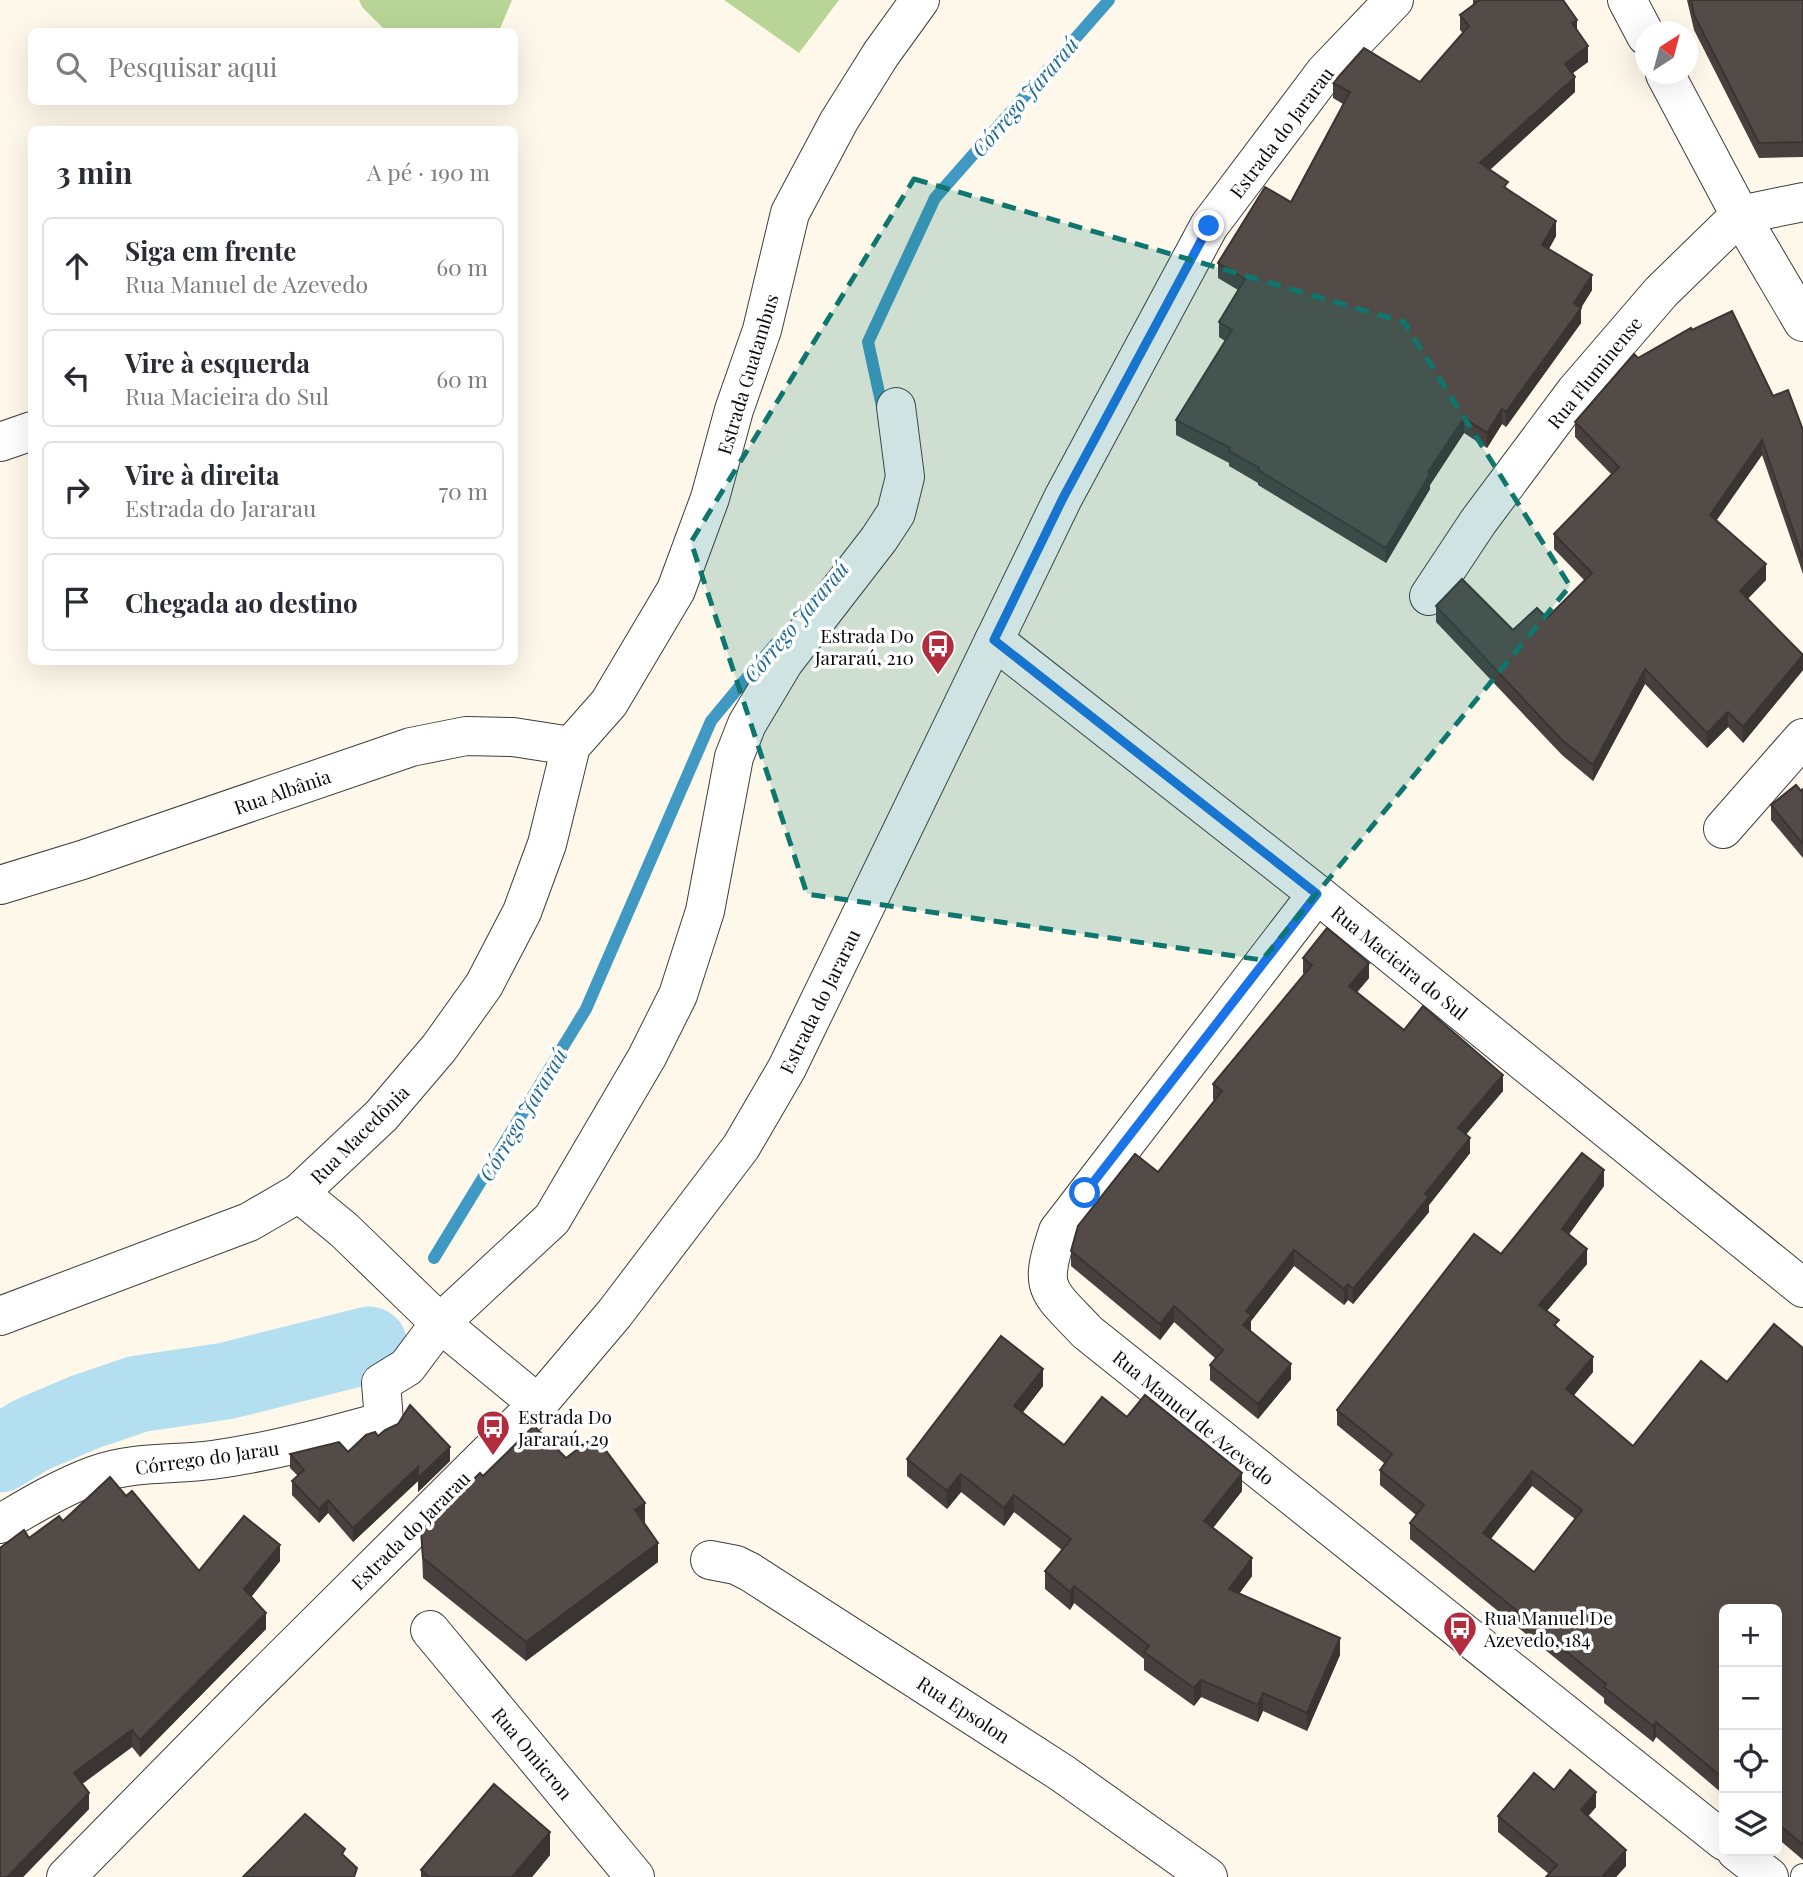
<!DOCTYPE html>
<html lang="pt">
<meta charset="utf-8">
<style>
:root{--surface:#fff;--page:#f7f7f7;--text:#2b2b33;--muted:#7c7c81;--line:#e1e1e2}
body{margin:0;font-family:"Playfair Display",serif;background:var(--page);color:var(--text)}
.controls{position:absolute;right:21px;bottom:21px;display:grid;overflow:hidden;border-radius:10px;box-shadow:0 7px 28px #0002}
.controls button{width:63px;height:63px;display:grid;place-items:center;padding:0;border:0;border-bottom:2px solid var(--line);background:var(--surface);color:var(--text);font:35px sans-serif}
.compass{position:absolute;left:1635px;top:21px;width:63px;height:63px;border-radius:50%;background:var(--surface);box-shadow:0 7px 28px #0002;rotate:36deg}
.stop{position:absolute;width:21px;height:21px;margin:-16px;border:5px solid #1a73e8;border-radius:50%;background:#fff}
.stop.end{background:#1a73e8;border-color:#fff;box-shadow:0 2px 7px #0008}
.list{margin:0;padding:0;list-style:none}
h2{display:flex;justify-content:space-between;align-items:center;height:91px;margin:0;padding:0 28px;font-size:30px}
h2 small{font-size:23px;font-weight:400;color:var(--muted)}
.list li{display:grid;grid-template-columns:46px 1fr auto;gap:21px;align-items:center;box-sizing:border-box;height:98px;margin:0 14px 14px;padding:0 14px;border:2px solid var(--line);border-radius:10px}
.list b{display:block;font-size:26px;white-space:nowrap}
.list p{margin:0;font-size:23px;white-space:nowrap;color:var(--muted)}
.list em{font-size:23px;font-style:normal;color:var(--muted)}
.icon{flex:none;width:38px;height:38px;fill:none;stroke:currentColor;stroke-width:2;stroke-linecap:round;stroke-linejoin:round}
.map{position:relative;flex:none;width:1803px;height:1877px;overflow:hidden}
.search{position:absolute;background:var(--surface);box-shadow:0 7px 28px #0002;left:28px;top:28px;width:490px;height:77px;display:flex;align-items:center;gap:18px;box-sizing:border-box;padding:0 24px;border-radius:10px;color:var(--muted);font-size:26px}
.panel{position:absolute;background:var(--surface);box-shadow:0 7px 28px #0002;left:28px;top:126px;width:490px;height:539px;border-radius:10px}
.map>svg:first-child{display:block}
.forest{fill:#b8d597}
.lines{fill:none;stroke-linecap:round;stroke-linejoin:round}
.stream{stroke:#3f99c3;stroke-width:12}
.river{stroke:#b3dff1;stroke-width:77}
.service-casing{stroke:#3e3e3e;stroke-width:26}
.minor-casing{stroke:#3e3e3e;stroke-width:40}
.service{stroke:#fff;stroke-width:24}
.minor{stroke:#fff;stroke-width:38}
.wall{fill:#47403e;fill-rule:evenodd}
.shaded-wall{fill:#3a3432}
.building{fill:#534b48;stroke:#3a3432;stroke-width:2;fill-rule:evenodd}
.route{stroke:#1a73e8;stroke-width:9}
.marked{fill:#0f766e;fill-opacity:0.2;stroke:#0f766e;stroke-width:5;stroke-dasharray:14 9;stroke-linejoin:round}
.labels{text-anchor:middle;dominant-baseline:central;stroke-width:7;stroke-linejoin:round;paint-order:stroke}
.street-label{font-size:19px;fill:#0b0b0b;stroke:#fff}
.poi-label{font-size:19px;fill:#0b0b0b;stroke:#fff;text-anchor:start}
.water-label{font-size:21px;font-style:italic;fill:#1e6a93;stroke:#fff}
</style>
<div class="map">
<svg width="1803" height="1877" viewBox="0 0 1803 1877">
<rect width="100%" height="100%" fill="#fef8ea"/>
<!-- forest -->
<g class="forest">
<path d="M 359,0 L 512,0 L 499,31 L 387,32 L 362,7 Z"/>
<path d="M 724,0 L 839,0 L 799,53 Z"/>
</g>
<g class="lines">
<!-- stream -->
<g class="stream">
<path d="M 883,411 L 868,342 L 935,198 L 1109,0"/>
<path d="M 434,1258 L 586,1009 L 711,721 L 775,644"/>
</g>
<!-- river -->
<path class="river" d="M 0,1454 L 31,1435 L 85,1412 L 138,1394 L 226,1381 L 369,1345"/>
<!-- service casing -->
<g class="service-casing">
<path id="service" d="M 1803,1877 L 1803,1876"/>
</g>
<!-- minor casing -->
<g class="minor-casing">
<g id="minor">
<path d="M 1627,0 L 1646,36"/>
<path d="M 1665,74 L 1740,215 L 1803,322"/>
<path d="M 0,442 L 32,431"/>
<path d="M 1429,596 L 1478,522 L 1575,392 L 1661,292 L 1740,215 L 1803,202"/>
<path d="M 994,640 L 1317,894 L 1803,1288"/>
<path d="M 1723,829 L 1803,738"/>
<path d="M 0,885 L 82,860 L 411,747 L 466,736 L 513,737 L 571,746"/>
<path d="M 1317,894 L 1058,1231 C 1038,1291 1047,1289 1087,1332 L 1724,1841"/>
<path d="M 299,1193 L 344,1230 L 440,1323 L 538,1404"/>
<path d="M 0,1316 L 249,1222 L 299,1193 L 381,1116 L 439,1048 L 484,985 L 522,912 L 547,844 L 571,746 L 609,703 L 676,590 L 710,498 L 734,410 L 762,330 L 790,213 L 839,121 L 881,54 L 920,0"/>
<path d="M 0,1524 C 30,1506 62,1487 95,1475 C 133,1461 173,1465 212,1460 C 270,1452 327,1437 384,1421 L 381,1383 L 407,1367 L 440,1323 L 552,1219 L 647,1057 L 678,995 L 705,911 L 734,757 L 747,724 L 784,662 L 879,539 L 896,513 L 905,477 L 896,407"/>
<path d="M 710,1560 L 736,1565 L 750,1572 L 1062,1773 L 1208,1877"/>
<path d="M 430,1630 L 635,1877"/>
<path d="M 1736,1851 L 1769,1877"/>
<path d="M 66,1877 L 245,1695 L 538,1404 L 615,1313 L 741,1147 L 787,1068 L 1063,498 L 1209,226 L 1325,72 L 1394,0"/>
</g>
</g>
<!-- service -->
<use href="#service" class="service"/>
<!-- minor -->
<use href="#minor" class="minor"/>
</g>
<!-- wall -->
<g class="wall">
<path d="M 1473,0 L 1563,0 L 1577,30 L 1588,62 L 1572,73 L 1575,92 L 1490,170 L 1508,189 L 1556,236 L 1549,249 L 1592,290 L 1581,308 L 1581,323 L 1506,427 L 1502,424 L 1487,448 L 1464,433 L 1430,485 L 1430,489 L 1386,563 L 1258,485 L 1258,483 L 1229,466 L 1229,463 L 1176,435 L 1176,420 L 1225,341 L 1219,337 L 1219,322 L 1238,290 L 1218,278 L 1218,263 L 1291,202 L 1343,104 L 1333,98 L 1333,83 L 1420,82 L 1463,33 L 1460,30 L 1460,15 L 1473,6 Z"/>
<path d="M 1687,0 L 1803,0 L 1803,157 L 1759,158 L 1694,30 Z"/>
<path d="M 1692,330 L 1773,396 L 1803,430 L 1803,574 L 1762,455 L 1716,520 L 1766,580 L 1747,599 L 1803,655 L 1803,670 L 1743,743 L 1728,727 L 1707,748 L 1645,684 L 1593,781 L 1562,755 L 1436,622 L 1436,606 L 1513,630 L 1547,618 L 1585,581 L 1554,549 L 1554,534 L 1611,474 L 1575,437 L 1575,422 L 1638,358 Z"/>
<path d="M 1803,789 L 1803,858 L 1771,820 L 1771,805 Z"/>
<path d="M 1303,958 L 1369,978 L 1357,992 L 1404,1030 L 1503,1091 L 1466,1134 L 1470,1153 L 1429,1205 L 1429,1212 L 1353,1304 L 1348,1300 L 1344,1305 L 1294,1266 L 1251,1321 L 1250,1331 L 1291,1379 L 1258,1419 L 1210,1380 L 1210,1365 L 1216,1359 L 1174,1322 L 1160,1340 L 1071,1266 L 1071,1251 L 1158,1172 L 1214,1101 L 1213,1099 L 1213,1084 L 1305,975 L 1303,973 Z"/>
<path d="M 1604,1186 L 1569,1234 L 1587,1264 L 1547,1311 L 1559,1329 L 1593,1372 L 1573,1396 L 1633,1446 L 1727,1382 L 1803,1348 L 1803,1860 L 1777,1838 L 1777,1609 L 1724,1609 L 1724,1795 L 1656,1737 L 1653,1742 L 1604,1703 L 1604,1698 L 1410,1539 L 1410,1523 L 1416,1515 L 1380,1485 L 1380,1470 L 1384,1463 L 1337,1425 L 1337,1410 L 1501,1254 ZM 1532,1486 L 1575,1519 L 1534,1572 L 1491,1539 Z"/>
<path d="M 1043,1386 L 1022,1413 L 1064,1445 L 1127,1417 L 1242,1491 L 1213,1528 L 1252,1576 L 1239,1594 L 1340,1655 L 1307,1731 L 1263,1711 L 1258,1722 L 1201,1697 L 1194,1706 L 1144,1670 L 1144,1659 L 1074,1603 L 1070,1610 L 1045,1589 L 1045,1571 L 1062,1550 L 1014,1512 L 1004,1526 L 961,1492 L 947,1509 L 907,1476 L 907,1459 Z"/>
<path d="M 378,1436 L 450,1461 L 418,1492 L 418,1481 L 353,1542 L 328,1513 L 319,1523 L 292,1495 L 292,1481 L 298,1476 L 290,1468 L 290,1454 L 348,1452 Z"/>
<path d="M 566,1458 L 644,1523 L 658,1562 L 526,1661 L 423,1578 L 421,1531 L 483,1476 Z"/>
<path d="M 126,1496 L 199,1571 L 280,1561 L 251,1597 L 266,1629 L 140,1757 L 132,1747 L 82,1784 L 89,1809 L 23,1877 L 29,1538 L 63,1521 Z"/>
<path d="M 1554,1790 L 1596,1807 L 1588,1816 L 1626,1866 L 1616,1877 L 1546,1877 L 1549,1874 L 1498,1832 L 1498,1816 Z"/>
<path d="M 550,1855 L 532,1877 L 421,1877 L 421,1870 Z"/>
</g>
<!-- shaded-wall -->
<g class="shaded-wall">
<path d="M 1577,20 L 1577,35 L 1572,23 Z"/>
<path d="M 1588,46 L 1588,62 L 1565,79 L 1565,64 Z"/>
<path d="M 1575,77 L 1575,92 L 1480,178 L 1480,163 Z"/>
<path d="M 1556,221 L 1556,236 L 1542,261 L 1542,245 Z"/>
<path d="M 1592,275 L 1592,290 L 1579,311 L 1581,308 L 1581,323 L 1506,427 L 1506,412 Z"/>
<path d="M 1502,409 L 1502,424 L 1487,448 L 1487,433 Z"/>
<path d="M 1464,418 L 1464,433 L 1430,485 L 1430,489 L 1386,563 L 1386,548 L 1428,472 Z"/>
<path d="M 1762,440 L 1762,455 L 1710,530 L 1710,515 Z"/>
<path d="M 1766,564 L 1766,580 L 1740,607 L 1740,591 Z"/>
<path d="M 1803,655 L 1803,670 L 1743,743 L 1743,727 Z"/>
<path d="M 1645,669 L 1645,684 L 1593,781 L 1593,765 Z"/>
<path d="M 1728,712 L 1728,727 L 1707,748 L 1707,733 Z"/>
<path d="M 1369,963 L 1369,978 L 1349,1002 L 1349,986 Z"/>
<path d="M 1503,1075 L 1503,1091 L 1458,1144 L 1458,1128 Z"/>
<path d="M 1470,1138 L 1470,1153 L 1429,1205 L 1429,1212 L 1353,1304 L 1353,1289 L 1425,1194 Z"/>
<path d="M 1604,1170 L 1604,1186 L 1562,1244 L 1562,1229 Z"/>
<path d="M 1587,1249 L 1587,1264 L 1539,1320 L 1539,1305 Z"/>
<path d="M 1294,1250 L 1294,1266 L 1251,1321 L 1251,1330 L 1243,1340 L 1243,1325 L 1246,1311 Z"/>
<path d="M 1348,1284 L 1348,1300 L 1344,1305 L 1344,1289 Z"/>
<path d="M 1174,1306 L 1174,1322 L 1160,1340 L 1160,1324 Z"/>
<path d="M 1593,1357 L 1593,1372 L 1566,1405 L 1566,1389 Z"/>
<path d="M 1291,1364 L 1291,1379 L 1258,1419 L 1258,1404 Z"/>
<path d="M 1043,1369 L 1043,1386 L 1014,1424 L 1014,1406 Z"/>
<path d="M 450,1447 L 450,1461 L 418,1492 L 418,1478 Z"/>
<path d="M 418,1467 L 418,1481 L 353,1542 L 353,1528 Z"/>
<path d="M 1532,1471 L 1532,1486 L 1483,1548 L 1483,1533 Z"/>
<path d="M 1242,1473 L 1242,1491 L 1204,1539 L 1204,1521 Z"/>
<path d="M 961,1474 L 961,1492 L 947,1509 L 947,1491 Z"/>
<path d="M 1014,1495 L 1014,1512 L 1004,1526 L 1004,1508 Z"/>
<path d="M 328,1500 L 328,1513 L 319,1523 L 319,1509 Z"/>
<path d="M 645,1503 L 645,1523 L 635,1510 Z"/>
<path d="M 658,1543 L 658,1562 L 526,1661 L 526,1642 Z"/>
<path d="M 280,1545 L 280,1561 L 244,1606 L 244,1589 Z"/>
<path d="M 1252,1558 L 1252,1576 L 1229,1607 L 1229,1589 Z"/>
<path d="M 1074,1586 L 1074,1603 L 1070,1610 L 1070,1592 Z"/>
<path d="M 266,1613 L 266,1629 L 140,1757 L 140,1740 Z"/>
<path d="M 1340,1638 L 1340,1655 L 1307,1731 L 1307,1713 Z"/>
<path d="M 1201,1680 L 1201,1697 L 1194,1706 L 1194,1688 Z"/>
<path d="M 1263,1693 L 1263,1711 L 1258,1722 L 1258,1705 Z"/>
<path d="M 1656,1722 L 1656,1737 L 1653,1742 L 1653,1726 Z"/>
<path d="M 132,1730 L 132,1747 L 74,1790 L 74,1773 Z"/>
<path d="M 1596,1792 L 1596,1807 L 1581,1825 L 1581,1810 Z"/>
<path d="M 89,1793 L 89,1809 L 23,1877 L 7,1877 Z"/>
<path d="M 550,1832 L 550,1855 L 532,1877 L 512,1877 Z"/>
<path d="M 1626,1850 L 1626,1866 L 1616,1877 L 1602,1877 Z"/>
</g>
<!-- building -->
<g class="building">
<path d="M 1480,0 L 1563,0 L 1577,20 L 1572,23 L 1588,46 L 1565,64 L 1575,77 L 1480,163 L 1508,182 L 1504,187 L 1556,221 L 1542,245 L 1592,275 L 1574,303 L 1581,308 L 1506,412 L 1502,409 L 1487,433 L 1464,418 L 1428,472 L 1430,474 L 1386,548 L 1258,470 L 1259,468 L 1229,451 L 1230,448 L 1176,420 L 1232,330 L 1219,322 L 1245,279 L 1218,263 L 1265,187 L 1291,202 L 1350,92 L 1333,83 L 1364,48 L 1420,82 L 1469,26 L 1460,15 Z"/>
<path d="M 1691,0 L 1803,0 L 1803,142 L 1759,143 L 1694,15 Z"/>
<path d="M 1732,311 L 1773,396 L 1788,390 L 1803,430 L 1803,559 L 1762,440 L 1710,515 L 1766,564 L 1740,591 L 1803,655 L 1743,727 L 1728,712 L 1707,733 L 1645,669 L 1593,765 L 1562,740 L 1436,606 L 1462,579 L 1513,630 L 1537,608 L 1547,618 L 1592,573 L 1554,534 L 1619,467 L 1575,422 L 1634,354 L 1638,358 L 1691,328 L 1692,330 Z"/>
<path d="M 1796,785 L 1801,791 L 1803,789 L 1803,844 L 1771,805 Z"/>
<path d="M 1327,928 L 1369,963 L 1349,986 L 1404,1030 L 1423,1006 L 1503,1075 L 1458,1128 L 1470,1138 L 1425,1194 L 1429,1197 L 1353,1289 L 1348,1284 L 1344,1289 L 1294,1250 L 1246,1311 L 1251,1315 L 1243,1325 L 1291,1364 L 1258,1404 L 1210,1365 L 1223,1350 L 1174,1306 L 1160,1324 L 1071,1251 L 1078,1226 L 1135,1154 L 1158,1172 L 1222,1091 L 1213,1084 L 1312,965 L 1303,958 Z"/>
<path d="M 1582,1153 L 1604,1170 L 1562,1229 L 1587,1249 L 1539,1305 L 1559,1320 L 1554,1325 L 1593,1357 L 1566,1389 L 1633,1446 L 1701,1361 L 1727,1382 L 1774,1324 L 1803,1348 L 1803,1845 L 1777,1823 L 1777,1609 L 1724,1609 L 1724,1779 L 1656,1722 L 1653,1726 L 1604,1687 L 1606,1684 L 1410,1523 L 1424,1505 L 1380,1470 L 1392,1454 L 1337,1410 L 1474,1234 L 1501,1254 ZM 1532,1471 L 1582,1510 L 1534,1572 L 1483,1533 Z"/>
<path d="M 1001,1336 L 1043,1369 L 1014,1406 L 1064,1445 L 1102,1397 L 1127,1417 L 1145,1395 L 1242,1473 L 1204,1521 L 1252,1558 L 1229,1589 L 1340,1638 L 1307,1713 L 1263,1693 L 1258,1705 L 1201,1680 L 1194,1688 L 1144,1652 L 1149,1646 L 1074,1586 L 1070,1592 L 1045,1571 L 1071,1539 L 1014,1495 L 1004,1508 L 961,1474 L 947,1491 L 907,1459 Z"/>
<path d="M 410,1405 L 450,1447 L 418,1478 L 418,1467 L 353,1528 L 328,1500 L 319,1509 L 292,1481 L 304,1470 L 290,1454 L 339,1442 L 348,1452 L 366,1435 L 375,1432 L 378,1436 L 385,1430 L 398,1424 Z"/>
<path d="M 534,1426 L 566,1458 L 595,1436 L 645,1503 L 635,1510 L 658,1543 L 526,1642 L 423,1558 L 421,1531 L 480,1473 L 483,1476 Z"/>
<path d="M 110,1477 L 126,1496 L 132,1491 L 199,1571 L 244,1516 L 280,1545 L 244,1589 L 266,1613 L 140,1740 L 132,1730 L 74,1773 L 89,1793 L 7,1877 L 0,1877 L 0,1548 L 24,1530 L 29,1538 L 59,1516 L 63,1521 Z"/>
<path d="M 1570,1770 L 1596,1792 L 1581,1810 L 1626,1850 L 1602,1877 L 1546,1877 L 1557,1865 L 1498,1816 L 1534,1773 L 1554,1790 Z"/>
<path d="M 494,1784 L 550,1832 L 512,1877 L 429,1877 L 421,1870 Z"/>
<path d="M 305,1814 L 345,1849 L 342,1854 L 357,1868 L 354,1877 L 243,1877 Z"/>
</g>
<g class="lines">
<!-- route -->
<path class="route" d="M 1085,1193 L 1317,894 L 994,640 L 1063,498 L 1209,226"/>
</g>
<!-- marked area -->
<path class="marked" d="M 914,179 L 1404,322 L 1570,586 L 1262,960 L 807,894 L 691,542 Z"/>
<!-- icons -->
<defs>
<g id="bus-pin" transform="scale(1.75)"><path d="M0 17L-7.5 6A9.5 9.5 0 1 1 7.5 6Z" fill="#b12d3e" stroke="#fff"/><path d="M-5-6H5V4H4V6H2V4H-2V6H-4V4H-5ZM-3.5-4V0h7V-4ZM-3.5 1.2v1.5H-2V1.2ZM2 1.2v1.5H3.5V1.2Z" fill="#fff"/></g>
</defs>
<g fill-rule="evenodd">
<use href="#bus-pin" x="938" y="646"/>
<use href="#bus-pin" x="493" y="1427"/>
<use href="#bus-pin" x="1460" y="1628"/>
</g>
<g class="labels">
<!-- street labels -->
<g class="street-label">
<text transform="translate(1281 132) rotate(-53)">Estrada do Jararau</text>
<text transform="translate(1594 372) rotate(-51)">Rua Fluminense</text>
<text transform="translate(747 374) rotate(-73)">Estrada Guatambus</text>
<text transform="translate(282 791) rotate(-19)">Rua Albânia</text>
<text transform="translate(1400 962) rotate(39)">Rua Macieira do Sul</text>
<text transform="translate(819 1001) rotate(-64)">Estrada do Jararau</text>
<text transform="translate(359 1134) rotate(-45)">Rua Macedônia</text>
<text transform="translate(1194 1417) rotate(39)">Rua Manuel de Azevedo</text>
<text transform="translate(207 1457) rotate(-8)">Córrego do Jarau</text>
<text transform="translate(410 1530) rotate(-45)">Estrada do Jararau</text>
<text transform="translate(964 1709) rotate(33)">Rua Epsolon</text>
<text transform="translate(533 1753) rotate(50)">Rua Omicron</text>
</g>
<!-- poi labels -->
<g class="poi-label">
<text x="914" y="635" text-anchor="end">Estrada Do<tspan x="914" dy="22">Jararaú, 210</tspan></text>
<text x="518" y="1416">Estrada Do<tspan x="518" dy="22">Jararaú, 29</tspan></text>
<text x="1484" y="1617">Rua Manuel De<tspan x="1484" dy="22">Azevedo, 184</tspan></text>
</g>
<!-- water labels -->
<g class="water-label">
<text transform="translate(1024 96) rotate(-49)">Córrego Jararaú</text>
<text transform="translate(795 621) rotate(-50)">Córrego Jararaú</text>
<text transform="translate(522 1114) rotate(-59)">Córrego Jararaú</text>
</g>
</g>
</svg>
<div class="controls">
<button>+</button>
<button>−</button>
<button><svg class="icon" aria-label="locate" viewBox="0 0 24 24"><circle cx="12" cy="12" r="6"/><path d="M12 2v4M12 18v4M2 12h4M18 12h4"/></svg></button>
<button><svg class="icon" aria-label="layers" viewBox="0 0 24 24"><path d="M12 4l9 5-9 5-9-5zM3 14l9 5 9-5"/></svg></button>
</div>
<svg class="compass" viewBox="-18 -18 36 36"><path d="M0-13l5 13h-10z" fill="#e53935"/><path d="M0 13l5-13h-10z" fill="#7c7c81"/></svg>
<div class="stop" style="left:1085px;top:1193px"></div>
<div class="stop end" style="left:1209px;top:226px"></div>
<div class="search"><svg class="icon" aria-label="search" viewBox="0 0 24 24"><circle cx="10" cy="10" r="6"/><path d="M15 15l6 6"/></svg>Pesquisar aqui</div>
<section class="panel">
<h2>3 min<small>A pé · 190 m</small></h2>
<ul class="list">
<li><svg class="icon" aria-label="ahead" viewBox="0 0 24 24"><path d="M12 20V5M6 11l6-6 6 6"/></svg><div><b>Siga em frente</b><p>Rua Manuel de Azevedo</p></div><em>60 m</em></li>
<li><svg class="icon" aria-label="left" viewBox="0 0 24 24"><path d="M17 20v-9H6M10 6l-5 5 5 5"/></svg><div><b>Vire à esquerda</b><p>Rua Macieira do Sul</p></div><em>60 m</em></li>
<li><svg class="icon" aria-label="right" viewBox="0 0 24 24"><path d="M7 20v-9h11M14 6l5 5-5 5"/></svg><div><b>Vire à direita</b><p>Estrada do Jararau</p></div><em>70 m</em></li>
<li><svg class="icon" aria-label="arrive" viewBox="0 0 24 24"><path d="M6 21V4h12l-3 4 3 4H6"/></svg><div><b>Chegada ao destino</b></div></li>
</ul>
</section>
</div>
